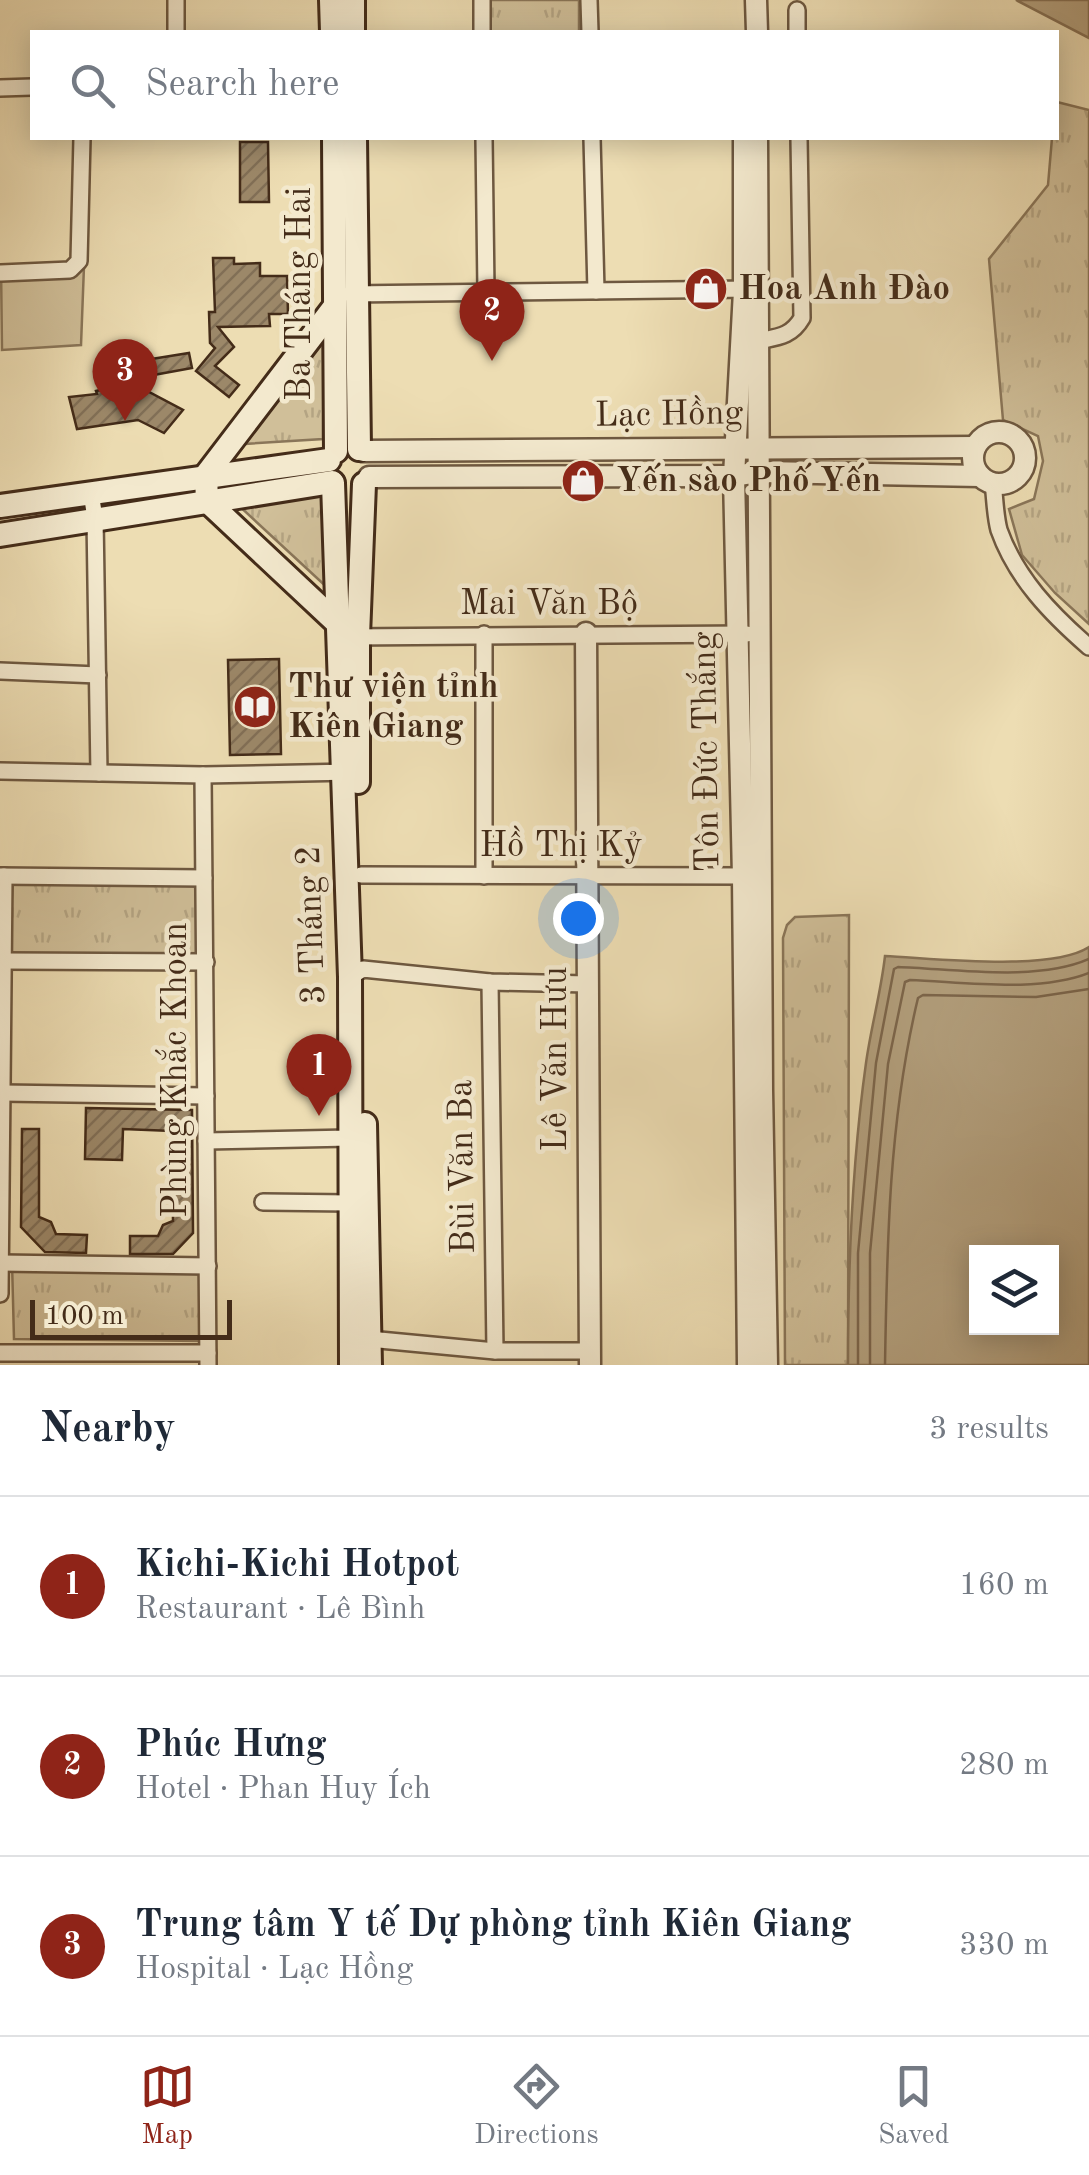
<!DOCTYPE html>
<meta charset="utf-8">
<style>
:root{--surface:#fff;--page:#f6f6f7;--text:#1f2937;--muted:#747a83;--line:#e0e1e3;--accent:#8f2418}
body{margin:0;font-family:"Old Standard TT",serif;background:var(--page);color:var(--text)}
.controls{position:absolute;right:30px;bottom:30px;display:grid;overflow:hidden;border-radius:0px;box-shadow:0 5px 25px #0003}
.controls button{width:90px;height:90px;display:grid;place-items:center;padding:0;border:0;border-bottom:2px solid var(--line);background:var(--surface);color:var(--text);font:50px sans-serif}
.scale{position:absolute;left:30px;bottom:25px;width:202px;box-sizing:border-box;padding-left:10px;border:5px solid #442c19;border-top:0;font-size:28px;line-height:35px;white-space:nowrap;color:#442c19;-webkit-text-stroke:8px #f3e9ce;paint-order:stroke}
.you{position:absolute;left:578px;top:918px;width:35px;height:35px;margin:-25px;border:8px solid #fff;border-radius:50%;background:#1a73e8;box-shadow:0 0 0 15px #1a73e833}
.badge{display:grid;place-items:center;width:65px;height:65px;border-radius:50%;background:var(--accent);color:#fff;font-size:32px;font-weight:700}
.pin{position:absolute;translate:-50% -82px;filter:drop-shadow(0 2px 5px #0008)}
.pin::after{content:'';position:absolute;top:52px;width:35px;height:30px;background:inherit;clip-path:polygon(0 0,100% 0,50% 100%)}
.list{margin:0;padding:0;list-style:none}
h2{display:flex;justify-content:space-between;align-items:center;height:130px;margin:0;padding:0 40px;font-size:42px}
h2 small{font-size:32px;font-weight:400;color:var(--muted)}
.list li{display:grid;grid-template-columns:65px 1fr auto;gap:30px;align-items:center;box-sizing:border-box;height:180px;padding:0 40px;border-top:2px solid var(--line)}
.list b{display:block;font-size:38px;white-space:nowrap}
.list p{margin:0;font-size:32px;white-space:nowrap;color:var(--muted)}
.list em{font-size:32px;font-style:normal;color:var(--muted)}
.icon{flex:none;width:55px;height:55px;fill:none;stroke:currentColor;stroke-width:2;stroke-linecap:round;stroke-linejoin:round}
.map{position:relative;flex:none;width:1089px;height:1365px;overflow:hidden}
.search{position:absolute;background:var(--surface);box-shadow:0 5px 25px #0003;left:30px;right:30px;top:30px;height:110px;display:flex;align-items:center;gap:25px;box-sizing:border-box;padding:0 35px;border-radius:0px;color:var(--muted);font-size:38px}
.sheet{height:670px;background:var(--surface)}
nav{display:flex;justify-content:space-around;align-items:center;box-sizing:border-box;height:140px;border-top:2px solid var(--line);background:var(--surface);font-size:28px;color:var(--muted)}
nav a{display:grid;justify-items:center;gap:5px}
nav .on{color:var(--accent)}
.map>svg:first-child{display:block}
.grass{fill:url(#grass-tufts);stroke:#8a7659;stroke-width:2.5}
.garden{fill:#d0bf99;stroke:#8a7659;stroke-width:2.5}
.water{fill:#b4a17f;stroke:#877256;stroke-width:2.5;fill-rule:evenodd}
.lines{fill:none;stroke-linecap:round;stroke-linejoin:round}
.shore{stroke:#7c664c;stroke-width:2.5}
.building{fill:url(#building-hatch);stroke:#442c19;stroke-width:2.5}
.minor-casing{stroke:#6e5840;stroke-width:20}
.tertiary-casing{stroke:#6e5840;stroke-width:25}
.secondary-casing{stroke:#442c19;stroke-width:28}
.minor{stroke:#f3e9ce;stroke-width:15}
.tertiary{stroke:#f3e9ce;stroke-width:20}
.secondary{stroke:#f3e9ce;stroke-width:22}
.labels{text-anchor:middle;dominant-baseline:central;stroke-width:9;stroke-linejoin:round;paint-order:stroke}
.poi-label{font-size:35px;font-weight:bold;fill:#442c19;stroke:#f3e9ce;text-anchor:start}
.street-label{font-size:35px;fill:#442c19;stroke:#f3e9ce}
</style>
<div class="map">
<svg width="1089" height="1365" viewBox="0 0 1089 1365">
<defs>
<pattern id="grass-tufts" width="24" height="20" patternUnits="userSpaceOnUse" patternTransform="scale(2.5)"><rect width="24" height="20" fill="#d0bf99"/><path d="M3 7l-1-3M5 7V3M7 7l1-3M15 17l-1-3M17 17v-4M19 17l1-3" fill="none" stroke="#b4a483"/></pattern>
<pattern id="building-hatch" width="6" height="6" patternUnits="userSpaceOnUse" patternTransform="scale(2.5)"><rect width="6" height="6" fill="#9c8869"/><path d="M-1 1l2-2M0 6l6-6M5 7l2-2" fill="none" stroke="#816f56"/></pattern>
</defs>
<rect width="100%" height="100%" fill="#edddb3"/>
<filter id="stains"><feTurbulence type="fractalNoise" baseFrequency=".002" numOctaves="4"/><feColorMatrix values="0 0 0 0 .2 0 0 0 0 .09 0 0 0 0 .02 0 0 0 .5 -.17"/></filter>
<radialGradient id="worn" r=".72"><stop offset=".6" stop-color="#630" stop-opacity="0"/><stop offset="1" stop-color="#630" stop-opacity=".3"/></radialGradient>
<!-- grass -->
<g class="grass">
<rect x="489" y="0" width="90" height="32"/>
<path d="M 1057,102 L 1089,110 L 1089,624 L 1055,593 L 1022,555 L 1009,509 L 1034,499 L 1043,461 L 1038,436 L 1003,420 L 989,259 L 1048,185 L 1052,138 L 1056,138 Z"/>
<path d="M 324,332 L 323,439 L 244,444 Z"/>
<path d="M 329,490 L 331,591 L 236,503 Z"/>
<path d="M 13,877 L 196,880 L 199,955 L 9,953 Z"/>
<path d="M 849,915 L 848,1365 L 785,1365 L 783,938 L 787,925 L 795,917 Z"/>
<path d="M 12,1262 L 201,1266 L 202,1341 L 14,1339 Z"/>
</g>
<!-- garden -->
<path class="garden" d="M 1,265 L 84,266 L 81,345 L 2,350 Z"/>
<!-- water -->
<g class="water">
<path d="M 1016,0 L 1089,0 L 1089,38 Z"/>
<path d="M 1089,947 L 1089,1365 L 848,1365 C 848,1264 852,1163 866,1063 C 871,1027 881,992 885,956 C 933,958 1050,972 1089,947 ZM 976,1252 L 1052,1252 L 1052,1328 L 976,1328 Z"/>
</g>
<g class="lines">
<!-- shore -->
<g class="shore">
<path d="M 858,1365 L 858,1253 L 876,1063 L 894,969 L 898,967 C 955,969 1037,982 1089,959"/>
<path d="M 870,1365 L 870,1253 L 888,1064 L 905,982 L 910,980 C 964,982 1039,993 1089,973"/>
<path d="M 885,1365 C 887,1241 889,1119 918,998 L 923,995 L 1036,997 L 1089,989"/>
</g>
</g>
<!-- building -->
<g class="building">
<path d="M 240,142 L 268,142 L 269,202 L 240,202 Z"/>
<path d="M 213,258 L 234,258 L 234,264 L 260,263 L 260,276 L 287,276 L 288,314 L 269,314 L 270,326 L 218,327 L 234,347 L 215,366 L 239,385 L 229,397 L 196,371 L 215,348 L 210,343 L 209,312 L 215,312 Z"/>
<path d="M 189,353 L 192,368 L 148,376 L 145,360 Z"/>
<path d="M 109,388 L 111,392 L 131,389 L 149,392 L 183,410 L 164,433 L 138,420 L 77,429 L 69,397 L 97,394 L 96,391 Z"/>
<path d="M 279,659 L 281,754 L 230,755 L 228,660 Z"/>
<path d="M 86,1108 L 192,1110 L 193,1233 L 173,1254 L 130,1254 L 130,1236 L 158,1236 L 163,1225 L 173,1221 L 172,1131 L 123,1129 L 122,1160 L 85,1159 Z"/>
<path d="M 22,1129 L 39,1129 L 39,1217 L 51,1222 L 56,1234 L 87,1235 L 86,1253 L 45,1252 L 21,1227 Z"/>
</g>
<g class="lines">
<!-- minor casing -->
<g class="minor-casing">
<g id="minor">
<path d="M 176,0 L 176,32"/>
<path d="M 482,0 L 482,32"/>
<path d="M 589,0 L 590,32"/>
<path d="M 797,10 L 797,32"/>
<path d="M 0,88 L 32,87"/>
<path d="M 484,138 L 486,291"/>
<path d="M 592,138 L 596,291"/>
<path d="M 1,273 L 70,270 L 79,261 L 82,138"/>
<path d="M 350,294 L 751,289"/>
<path d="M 758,341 C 777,337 791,337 802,318 L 799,138"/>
<path d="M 993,483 C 995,498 995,515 999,530 C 1016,578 1051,614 1089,647"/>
<path d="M 91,493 L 95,518 L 99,773"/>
<path d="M 484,634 L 484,876"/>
<path d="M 350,637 L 747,634"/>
<path d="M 0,671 L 98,675"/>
<path d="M 0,771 L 203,775 L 351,772"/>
<path d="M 203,775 L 208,1365"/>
<path d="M 361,875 L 752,876"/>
<path d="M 0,876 L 204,878"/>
<path d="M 4,961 L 206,962"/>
<path d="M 350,977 L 363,969 L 490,982 L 588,984"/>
<path d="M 490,982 L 495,1351"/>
<path d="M 2,1093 L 206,1096"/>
<path d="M 206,1141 L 350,1138 L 354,1135"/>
<path d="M 263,1202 L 350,1203"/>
<path d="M 0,1263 L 208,1266"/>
<path d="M 0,1294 L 4,876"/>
<path d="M 361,1344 L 369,1339 L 495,1351 L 590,1351"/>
<path d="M 0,1353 L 208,1353"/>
</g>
</g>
<!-- tertiary casing -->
<g class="tertiary-casing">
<g id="tertiary">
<path d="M 756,0 L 757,32"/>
<path d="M 744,138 L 744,291 L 734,476 L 743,877 L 748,1365"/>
<path d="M 757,139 L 762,1090 L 767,1365"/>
<circle cx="999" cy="458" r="26"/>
<path d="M 363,451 L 975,447"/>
<path d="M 369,477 L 734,476 L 759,472 L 980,476"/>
<path d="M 586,633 L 590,1365"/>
</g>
</g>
<!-- secondary casing -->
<g class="secondary-casing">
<g id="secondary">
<path d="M 331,0 L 332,32"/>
<path d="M 353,0 L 353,32"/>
<path d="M 334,138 L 336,451"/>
<path d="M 355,138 L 359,449"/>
<path d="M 335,306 L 206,475 L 207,501 L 336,622"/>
<path d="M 333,483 L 350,977 L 351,1365"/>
<path d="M 0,506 L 329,460"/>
<path d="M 0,535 L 332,482"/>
<path d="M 358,782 L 358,636 L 364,484"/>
<path d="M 365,1124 L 370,1365"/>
</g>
</g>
<!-- minor -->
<use href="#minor" class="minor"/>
<!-- tertiary -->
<use href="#tertiary" class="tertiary"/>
<!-- secondary -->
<use href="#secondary" class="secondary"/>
</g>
<!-- icons -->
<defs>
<g id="shop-disc" transform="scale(2.25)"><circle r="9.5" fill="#8f2418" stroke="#f3e9ce"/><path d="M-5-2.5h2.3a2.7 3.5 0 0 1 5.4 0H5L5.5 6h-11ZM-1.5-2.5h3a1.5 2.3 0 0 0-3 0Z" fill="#fff"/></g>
<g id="library-disc" transform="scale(2.25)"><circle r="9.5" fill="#8f2418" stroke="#f3e9ce"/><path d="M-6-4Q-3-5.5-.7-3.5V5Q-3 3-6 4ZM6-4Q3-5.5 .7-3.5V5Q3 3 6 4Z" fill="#fff"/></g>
</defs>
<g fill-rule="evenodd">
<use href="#shop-disc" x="706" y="289"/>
<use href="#shop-disc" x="583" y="481"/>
<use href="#library-disc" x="255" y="707"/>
</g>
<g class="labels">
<!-- poi labels -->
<g class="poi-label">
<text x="738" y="289">Hoa Anh Đào</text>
<text x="616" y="481">Yến sào Phố Yến</text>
<text x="288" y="687">Thư viện tỉnh<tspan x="288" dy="40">Kiên Giang</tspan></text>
</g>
<!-- street labels -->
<g class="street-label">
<text transform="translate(300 294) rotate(-90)">Ba Tháng Hai</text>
<text transform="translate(669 415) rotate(-1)">Lạc Hồng</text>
<text x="549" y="604">Mai Văn Bộ</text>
<text transform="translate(707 752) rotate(-91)">Tôn Đức Thắng</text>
<text x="561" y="846">Hồ Thị Kỷ</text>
<text transform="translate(312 925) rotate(-92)">3 Tháng 2</text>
<text transform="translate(556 1059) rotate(-90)">Lê Văn Hưu</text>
<text transform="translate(176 1070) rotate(-90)">Phùng Khắc Khoan</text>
<text transform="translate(463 1167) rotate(-91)">Bùi Văn Ba</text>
</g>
</g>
<rect width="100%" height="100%" filter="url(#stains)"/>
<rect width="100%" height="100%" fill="url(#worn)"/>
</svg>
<div class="controls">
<button><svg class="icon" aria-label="layers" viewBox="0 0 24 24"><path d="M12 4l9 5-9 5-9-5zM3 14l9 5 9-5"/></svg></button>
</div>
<div class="scale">100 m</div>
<div class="you"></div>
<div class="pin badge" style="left:319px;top:1116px">1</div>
<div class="pin badge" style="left:492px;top:361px">2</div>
<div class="pin badge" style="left:125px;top:421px">3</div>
<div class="search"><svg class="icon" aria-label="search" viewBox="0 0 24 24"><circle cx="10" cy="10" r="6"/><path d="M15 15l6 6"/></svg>Search here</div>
</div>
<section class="sheet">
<h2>Nearby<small>3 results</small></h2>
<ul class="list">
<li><span class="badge">1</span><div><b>Kichi-Kichi Hotpot</b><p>Restaurant · Lê Bình</p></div><em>160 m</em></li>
<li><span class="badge">2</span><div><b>Phúc Hưng</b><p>Hotel · Phan Huy Ích</p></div><em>280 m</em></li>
<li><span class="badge">3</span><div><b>Trung tâm Y tế Dự phòng tỉnh Kiên Giang</b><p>Hospital · Lạc Hồng</p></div><em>330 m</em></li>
</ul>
</section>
<nav>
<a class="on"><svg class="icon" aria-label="map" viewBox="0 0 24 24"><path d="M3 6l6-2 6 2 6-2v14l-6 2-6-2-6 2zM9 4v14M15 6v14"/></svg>Map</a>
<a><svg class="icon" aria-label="directions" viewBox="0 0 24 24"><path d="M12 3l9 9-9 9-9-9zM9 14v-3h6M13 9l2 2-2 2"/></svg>Directions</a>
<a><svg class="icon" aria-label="saved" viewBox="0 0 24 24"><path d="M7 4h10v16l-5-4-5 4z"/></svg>Saved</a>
</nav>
